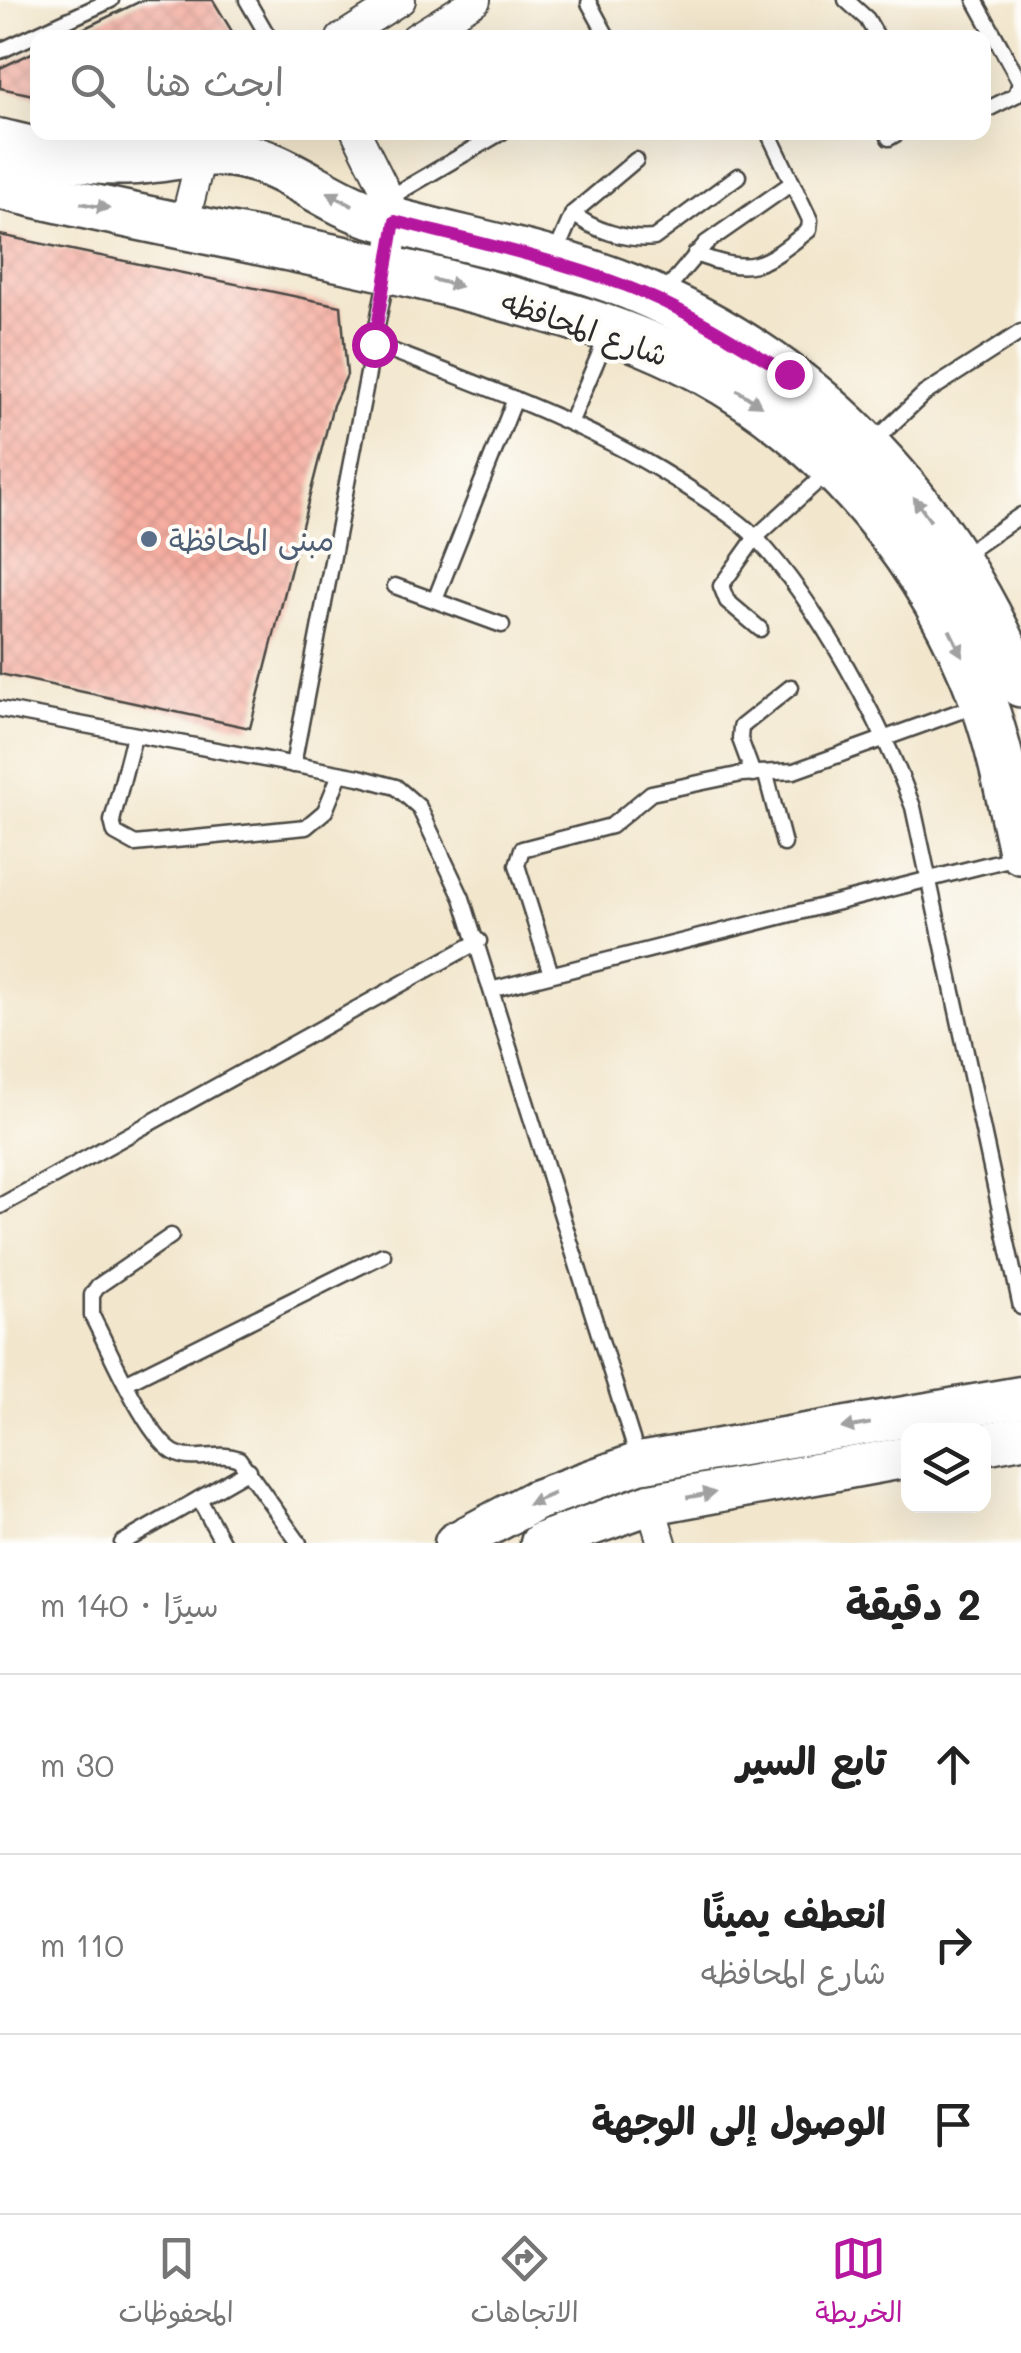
<!DOCTYPE html>
<html lang="ar">
<meta charset="utf-8">
<style>
:root{--surface:#fff;--page:#f6f6f6;--text:#222;--muted:#767676;--line:#e0e0e0;--accent:#b5179e}
body{margin:0;font-family:Mali,"Playpen Sans Arabic",sans-serif;background:var(--page);color:var(--text);direction:rtl}
.controls{position:absolute;right:30px;bottom:30px;display:grid;overflow:hidden;border-radius:20px;box-shadow:0 10px 40px #0002}
.controls button{width:90px;height:90px;display:grid;place-items:center;padding:0;border:0;border-bottom:2px solid var(--line);background:var(--surface);color:var(--text);font:50px sans-serif}
.stop{position:absolute;width:30px;height:30px;margin:-22px;border:8px solid #b5179e;border-radius:50%;background:#fff}
.stop.end{background:#b5179e;border-color:#fff;box-shadow:0 2px 10px #0008}
.list{margin:0;padding:0;list-style:none}
h2{display:flex;justify-content:space-between;align-items:center;height:130px;margin:0;padding:0 40px;font-size:42px}
h2 small{font-size:32px;font-weight:400;color:var(--muted)}
.list li{display:grid;grid-template-columns:65px 1fr auto;gap:30px;align-items:center;box-sizing:border-box;height:180px;padding:0 40px;border-top:2px solid var(--line)}
.list b{display:block;font-size:38px;white-space:nowrap}
.list p{margin:0;font-size:32px;white-space:nowrap;color:var(--muted)}
.list em{font-size:32px;font-style:normal;color:var(--muted)}
.icon{flex:none;width:55px;height:55px;fill:none;stroke:currentColor;stroke-width:2;stroke-linecap:round;stroke-linejoin:round}
.map{position:relative;flex:none;width:1021px;height:1543px;overflow:hidden;direction:ltr}
.search{position:absolute;background:var(--surface);box-shadow:0 10px 40px #0002;left:30px;right:30px;top:30px;height:110px;display:flex;align-items:center;gap:25px;box-sizing:border-box;padding:0 35px;border-radius:20px;color:var(--muted);font-size:38px}
.sheet{height:670px;background:var(--surface)}
nav{display:flex;justify-content:space-around;align-items:center;box-sizing:border-box;height:140px;border-top:2px solid var(--line);background:var(--surface);font-size:28px;color:var(--muted)}
nav a{display:grid;justify-items:center;gap:5px}
nav .on{color:var(--accent)}
.map>svg:first-child{display:block}
.building{fill:url(#building-cross-hatch)}
.lines{fill:none;stroke-linecap:round;stroke-linejoin:round}
.service-casing{stroke:#494743;stroke-width:19}
.minor-casing{stroke:#494743;stroke-width:32}
.secondary-casing{stroke:#494743;stroke-width:45}
.primary-casing{stroke:#494743;stroke-width:50}
.service{stroke:#fff;stroke-width:14}
.minor{stroke:#fff;stroke-width:28}
.secondary{stroke:#fff;stroke-width:40}
.primary{stroke:#fff;stroke-width:45}
.oneway{fill:#a0a0a0}
.route{stroke:#b5179e;stroke-width:12}
.service-dot{fill:#5c6f8a;stroke:#fdfcf7;stroke-width:4}
.labels{text-anchor:middle;dominant-baseline:central;stroke-width:8;stroke-linejoin:round;paint-order:stroke}
.street-label{font-size:30px;fill:#2b2b2b;stroke:#fdfcf7}
.service-label{font-size:30px;fill:#4e5e75;stroke:#fdfcf7;text-anchor:start}
</style>
<div class="map">
<svg width="1021" height="1543" viewBox="0 0 1021 1543">
<defs>
<pattern id="building-cross-hatch" width="8" height="8" patternUnits="userSpaceOnUse" patternTransform="scale(2.5)"><rect width="8" height="8" fill="#f6aea1"/><path d="M0 0l8 8M0 8l8-8" fill="none" stroke="#d3968b"/></pattern>
</defs>
<rect width="100%" height="100%" fill="#fdfcf7"/>
<filter id="ink" filterUnits="userSpaceOnUse"><feTurbulence type="fractalNoise" baseFrequency=".01" numOctaves="2"/><feDisplacementMap in="SourceGraphic" scale="20" xChannelSelector="R" yChannelSelector="G"/><feConvolveMatrix kernelMatrix="1 2 1 2 8 2 1 2 1" color-interpolation-filters="sRGB"/></filter>
<filter id="wash" filterUnits="userSpaceOnUse"><feTurbulence type="fractalNoise" baseFrequency=".0048" numOctaves="4" result="noise"/><feDisplacementMap in="SourceGraphic" scale="40" xChannelSelector="R" yChannelSelector="G"/><feGaussianBlur stdDeviation="2.25" result="paint"/><feColorMatrix in="noise" values="0 0 0 0 0 0 0 0 0 0 0 0 0 0 0 0 0 1.4 0 .05"/><feComposite in="paint" operator="in"/></filter>
<g filter="url(#wash)">
<rect width="100%" height="100%" fill="#f2e6cc"/>
<g id="blocks">
<!-- building -->
<g class="building">
<path d="M 143,0 L 213,0 L 236,38 L 64,38 Z"/>
<path d="M 38,50 L 38,96 L 0,88 L 0,68 Z"/>
<path d="M 0,235 L 341,306 L 347,375 L 333,405 L 250,728 L 0,674 Z"/>
</g>
</g>
</g>
<g filter="url(#ink)">
<use href="#blocks" fill-opacity="0" stroke="#494743" stroke-width="2.5"/>
<g class="lines">
<!-- service casing -->
<g class="service-casing">
<g id="service">
<path d="M 247,0 L 269,38"/>
<path d="M 846,0 L 867,19 L 878,38"/>
<path d="M 975,0 L 1020,82 L 1016,95 L 984,111"/>
<path d="M 589,3 L 608,38"/>
<path d="M 0,51 L 111,0"/>
<path d="M 889,138 L 899,132"/>
<path d="M 389,198 L 502,132"/>
<path d="M 573,213 C 591,230 629,241 654,238 L 738,176"/>
<path d="M 695,254 C 752,275 761,268 809,230 L 810,220 L 768,132"/>
<path d="M 554,257 L 573,213 L 636,160"/>
<path d="M 662,295 L 706,243 L 792,183"/>
<path d="M 374,344 C 483,386 592,424 690,489 C 712,504 739,519 757,539 C 818,604 882,723 913,807 L 1021,1307"/>
<path d="M 571,421 L 608,334"/>
<path d="M 871,444 L 924,394 L 1021,332"/>
<path d="M 960,557 L 1021,515"/>
<path d="M 395,586 L 502,625"/>
<path d="M 435,600 L 515,399"/>
<path d="M 760,629 L 727,601 L 721,586 L 756,537 L 830,470"/>
<path d="M 0,709 L 359,777 L 396,787 L 419,807 L 462,898 L 638,1458"/>
<path d="M 134,736 L 112,821 L 115,833 L 135,844 L 306,827 L 325,811 L 340,774"/>
<path d="M 293,765 L 387,274"/>
<path d="M 753,774 L 740,739 L 741,727 L 791,687"/>
<path d="M 766,775 L 784,844"/>
<path d="M 551,974 L 517,865 L 522,849 L 611,826 L 651,793 L 742,774 L 794,771 L 980,704"/>
<path d="M 494,989 L 1017,857"/>
<path d="M 0,1206 L 479,941"/>
<path d="M 171,1236 L 98,1286 L 92,1295 L 92,1316 C 108,1346 148,1442 177,1454 C 198,1463 218,1450 239,1459 L 299,1543"/>
<path d="M 127,1382 L 383,1255"/>
<path d="M 199,1499 L 223,1543"/>
<path d="M 122,1543 L 249,1470"/>
</g>
</g>
<!-- minor casing -->
<g class="minor-casing">
<g id="minor">
<path d="M 341,38 L 401,0"/>
<path d="M 415,38 L 476,0"/>
<path d="M 356,132 L 389,198 L 395,221 L 388,269"/>
<path d="M 184,224 L 204,145"/>
<path d="M 650,1504 L 662,1543"/>
</g>
</g>
<!-- secondary casing -->
<g class="secondary-casing">
<g id="secondary">
<path d="M 984,1444 L 1021,1437"/>
<path d="M 455,1543 L 534,1501 L 639,1463 L 1021,1397"/>
<path d="M 541,1543 L 650,1504 L 908,1457"/>
</g>
</g>
<!-- primary casing -->
<g class="primary-casing">
<g id="primary">
<path d="M 0,142 C 38,151 79,162 119,162 C 157,163 193,149 231,154 C 286,161 324,201 376,216 C 460,240 548,254 630,287 C 818,364 943,500 1021,684"/>
<path d="M 0,186 C 149,223 302,247 451,284 C 537,306 623,327 702,370 C 832,440 933,565 984,704 C 1001,752 1010,802 1021,851"/>
</g>
</g>
<!-- service -->
<use href="#service" class="service"/>
<!-- minor -->
<use href="#minor" class="minor"/>
<!-- secondary -->
<use href="#secondary" class="secondary"/>
<!-- primary -->
<use href="#primary" class="primary"/>
</g>
<!-- one-way arrows -->
<defs><path id="oneway-solid" d="M-6-.8H1V-3.2L6.5 0L1 3.2V.8H-6Z" transform="scale(2.5)"/></defs>
<g class="oneway">
<use href="#oneway-solid" transform="translate(340 199) rotate(-151)"/>
<use href="#oneway-solid" transform="translate(95 206) rotate(11)"/>
<use href="#oneway-solid" transform="translate(447 283) rotate(14)"/>
<use href="#oneway-solid" transform="translate(749 398) rotate(34)"/>
<use href="#oneway-solid" transform="translate(922 509) rotate(-125)"/>
<use href="#oneway-solid" transform="translate(956 643) rotate(64)"/>
<use href="#oneway-solid" transform="translate(856 1426) rotate(170)"/>
<use href="#oneway-solid" transform="translate(701 1495) rotate(-10)"/>
<use href="#oneway-solid" transform="translate(541 1499) rotate(157)"/>
</g>
</g>
<g class="lines" filter="url(#ink)">
<!-- route -->
<path class="route" d="M 374,344 L 395,221 C 472,241 551,258 626,286 C 684,308 736,342 789,374"/>
</g>
<!-- markers -->
<circle class="service-dot" cx="149" cy="539" r="10"/>
<g class="labels">
<!-- street labels -->
<g class="street-label">
<text transform="translate(585 327) rotate(19)">شارع المحافظه</text>
</g>
<!-- service labels -->
<g class="service-label">
<text x="169" y="539">مبنى المحافظة</text>
</g>
</g>
</svg>
<div class="controls">
<button><svg class="icon" aria-label="layers" viewBox="0 0 24 24"><path d="M12 4l9 5-9 5-9-5zM3 14l9 5 9-5"/></svg></button>
</div>
<div class="stop" style="left:374px;top:344px"></div>
<div class="stop end" style="left:789px;top:374px"></div>
<div class="search"><svg class="icon" aria-label="search" viewBox="0 0 24 24"><circle cx="10" cy="10" r="6"/><path d="M15 15l6 6"/></svg>ابحث هنا</div>
</div>
<section class="sheet">
<h2>2 دقيقة<small>سيرًا · 140 m</small></h2>
<ul class="list">
<li><svg class="icon" aria-label="ahead" viewBox="0 0 24 24"><path d="M12 20V5M6 11l6-6 6 6"/></svg><div><b>تابع السير</b></div><em>30 m</em></li>
<li><svg class="icon" aria-label="right" viewBox="0 0 24 24"><path d="M7 20v-9h11M14 6l5 5-5 5"/></svg><div><b>انعطف يمينًا</b><p>شارع المحافظه</p></div><em>110 m</em></li>
<li><svg class="icon" aria-label="arrive" viewBox="0 0 24 24"><path d="M6 21V4h12l-3 4 3 4H6"/></svg><div><b>الوصول إلى الوجهة</b></div></li>
</ul>
</section>
<nav>
<a class="on"><svg class="icon" aria-label="map" viewBox="0 0 24 24"><path d="M3 6l6-2 6 2 6-2v14l-6 2-6-2-6 2zM9 4v14M15 6v14"/></svg>الخريطة</a>
<a><svg class="icon" aria-label="directions" viewBox="0 0 24 24"><path d="M12 3l9 9-9 9-9-9zM9 14v-3h6M13 9l2 2-2 2"/></svg>الاتجاهات</a>
<a><svg class="icon" aria-label="saved" viewBox="0 0 24 24"><path d="M7 4h10v16l-5-4-5 4z"/></svg>المحفوظات</a>
</nav>
